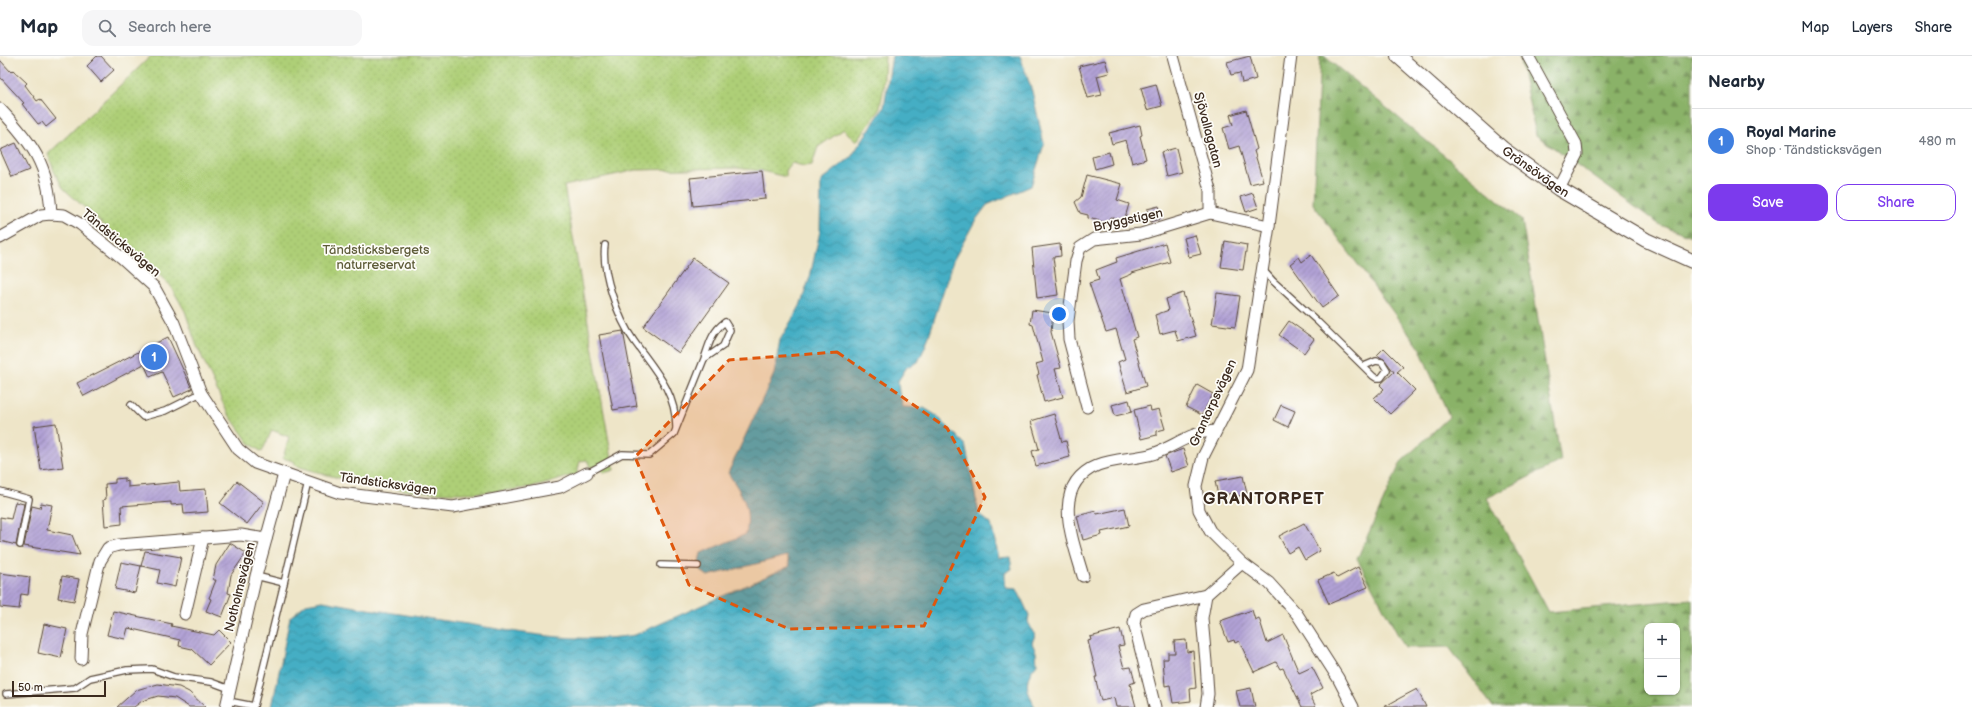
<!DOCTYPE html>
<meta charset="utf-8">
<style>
:root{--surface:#fff;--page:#f6f6f7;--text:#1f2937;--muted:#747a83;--line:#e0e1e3;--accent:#7c3aed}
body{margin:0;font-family:"Balsamiq Sans",sans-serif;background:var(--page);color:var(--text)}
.controls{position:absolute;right:12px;bottom:12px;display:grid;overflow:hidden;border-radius:8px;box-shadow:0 1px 3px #0004}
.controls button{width:36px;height:36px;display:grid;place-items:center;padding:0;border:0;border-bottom:1px solid var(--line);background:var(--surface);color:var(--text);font:20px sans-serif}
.scale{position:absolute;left:12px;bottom:10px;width:94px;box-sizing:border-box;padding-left:4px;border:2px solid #3b2a1e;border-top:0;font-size:11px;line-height:14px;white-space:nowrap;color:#3b2a1e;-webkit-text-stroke:3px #fdfcf7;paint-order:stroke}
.you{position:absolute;left:1059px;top:258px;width:14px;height:14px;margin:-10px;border:3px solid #fff;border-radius:50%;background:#1a73e8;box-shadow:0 0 0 6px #1a73e833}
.badge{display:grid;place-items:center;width:26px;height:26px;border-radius:50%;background:var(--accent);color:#fff;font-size:13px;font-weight:700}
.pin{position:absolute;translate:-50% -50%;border:2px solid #fff;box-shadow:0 1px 4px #0006}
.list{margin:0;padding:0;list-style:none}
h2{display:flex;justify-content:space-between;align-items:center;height:52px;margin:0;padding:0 16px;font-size:17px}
h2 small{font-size:13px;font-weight:400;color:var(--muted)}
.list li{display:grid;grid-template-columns:26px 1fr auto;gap:12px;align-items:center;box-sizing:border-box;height:64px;padding:0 16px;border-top:1px solid var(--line)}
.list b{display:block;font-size:15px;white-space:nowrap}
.list p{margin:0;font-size:13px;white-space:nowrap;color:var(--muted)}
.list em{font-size:13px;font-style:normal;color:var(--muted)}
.actions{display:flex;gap:8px;padding:12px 16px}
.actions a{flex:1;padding:9px 0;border:1px solid var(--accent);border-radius:12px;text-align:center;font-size:14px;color:var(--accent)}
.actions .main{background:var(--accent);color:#fff}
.icon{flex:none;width:22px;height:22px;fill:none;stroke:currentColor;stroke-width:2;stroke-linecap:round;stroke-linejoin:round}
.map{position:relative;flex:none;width:1692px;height:651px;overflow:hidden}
header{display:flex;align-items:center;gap:24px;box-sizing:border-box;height:56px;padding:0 20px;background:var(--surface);border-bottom:1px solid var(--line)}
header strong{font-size:19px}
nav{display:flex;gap:22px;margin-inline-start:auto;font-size:14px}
.search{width:280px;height:36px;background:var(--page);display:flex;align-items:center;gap:10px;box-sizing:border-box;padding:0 14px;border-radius:12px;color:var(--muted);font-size:15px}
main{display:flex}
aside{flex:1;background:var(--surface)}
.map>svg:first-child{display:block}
.forest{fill:url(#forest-firs);stroke:#626e43;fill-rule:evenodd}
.park{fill:url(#park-dots);stroke:#747c4a}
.water{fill:url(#water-waves);stroke:#406c71}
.building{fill:url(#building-hatch)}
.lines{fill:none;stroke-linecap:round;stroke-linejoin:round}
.service-casing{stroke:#564638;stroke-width:8}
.minor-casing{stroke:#564638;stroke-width:13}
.tertiary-casing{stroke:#564638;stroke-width:16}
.service{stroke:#fff;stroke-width:5.5}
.minor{stroke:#fff;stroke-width:11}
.tertiary{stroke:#fff;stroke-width:14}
.marked{fill:#df570d;fill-opacity:0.2;stroke:#df570d;stroke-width:3;stroke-dasharray:8 5;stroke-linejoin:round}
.labels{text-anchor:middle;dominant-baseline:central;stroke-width:3.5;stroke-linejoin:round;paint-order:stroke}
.street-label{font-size:13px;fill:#3b2a1e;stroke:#fdfcf7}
.park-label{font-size:13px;fill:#5e5c39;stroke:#fdfcf7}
.district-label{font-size:17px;font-weight:bold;letter-spacing:1px;fill:#3b2a1e;stroke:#fdfcf7}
</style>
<header>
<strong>Map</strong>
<div class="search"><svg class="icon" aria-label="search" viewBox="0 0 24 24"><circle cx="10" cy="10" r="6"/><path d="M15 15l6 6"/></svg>Search here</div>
<nav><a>Map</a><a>Layers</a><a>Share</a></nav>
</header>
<main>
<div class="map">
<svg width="1692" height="651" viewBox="0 0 1692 651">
<defs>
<pattern id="forest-firs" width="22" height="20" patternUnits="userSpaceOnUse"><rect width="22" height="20" fill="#8ab268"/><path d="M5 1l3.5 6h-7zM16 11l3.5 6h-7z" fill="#729155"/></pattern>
<pattern id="park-dots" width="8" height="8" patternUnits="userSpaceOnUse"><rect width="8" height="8" fill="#aecf77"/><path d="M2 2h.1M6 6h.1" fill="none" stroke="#97b266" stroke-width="1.8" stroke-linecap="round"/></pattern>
<pattern id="water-waves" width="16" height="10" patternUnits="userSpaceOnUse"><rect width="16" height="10" fill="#44aec4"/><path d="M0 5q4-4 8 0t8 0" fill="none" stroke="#3a8e9f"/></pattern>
<pattern id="building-hatch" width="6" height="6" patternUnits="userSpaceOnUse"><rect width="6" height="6" fill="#b1a1d5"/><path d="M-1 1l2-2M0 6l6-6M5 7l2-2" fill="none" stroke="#9183ac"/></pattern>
</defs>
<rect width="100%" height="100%" fill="#fdfcf7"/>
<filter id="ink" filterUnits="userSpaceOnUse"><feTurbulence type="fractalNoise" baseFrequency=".025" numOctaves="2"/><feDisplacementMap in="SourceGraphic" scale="8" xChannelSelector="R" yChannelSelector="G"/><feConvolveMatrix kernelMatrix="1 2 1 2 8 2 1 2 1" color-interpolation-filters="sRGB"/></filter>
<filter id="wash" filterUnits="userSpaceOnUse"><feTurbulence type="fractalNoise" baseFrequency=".012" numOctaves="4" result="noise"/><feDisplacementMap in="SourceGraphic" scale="16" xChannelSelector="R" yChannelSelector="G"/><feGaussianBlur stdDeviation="0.9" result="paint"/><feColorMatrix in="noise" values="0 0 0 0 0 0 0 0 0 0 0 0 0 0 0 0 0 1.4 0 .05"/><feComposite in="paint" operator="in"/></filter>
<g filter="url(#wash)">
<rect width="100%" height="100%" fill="#eee5c8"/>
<!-- forest -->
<g class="forest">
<path d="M 1320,0 L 1324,0 L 1522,164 L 1561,405 L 1487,442 L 1549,556 L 1692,543 L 1692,651 L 1493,651 L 1449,591 L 1405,592 L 1357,503 L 1401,406 L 1449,361 L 1419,291 L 1313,148 ZM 1647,570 L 1677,570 L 1677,636 L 1647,636 Z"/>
<path d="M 1519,0 L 1692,0 L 1692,180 L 1660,169 L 1536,79 Z"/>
</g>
<!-- park -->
<path class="park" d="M 151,0 L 885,0 L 883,36 L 879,55 L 856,86 L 844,73 L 818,91 L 812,109 L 804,110 L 791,107 L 786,113 L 786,121 L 762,115 L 737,112 L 636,114 L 564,130 L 614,414 L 604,417 L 598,411 L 590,411 L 587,404 L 580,405 L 577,418 C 564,422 550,427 537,430 C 455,445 373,435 294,409 L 295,406 L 283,402 L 289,381 L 272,374 L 262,396 L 249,387 L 227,356 L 196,288 L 185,255 L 170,229 L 63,132 L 54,115 L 48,98 Z"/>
<!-- water -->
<path class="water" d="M 892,0 L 1020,0 L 1032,35 L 1044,88 L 1031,130 L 987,149 L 975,165 L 953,205 L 926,289 L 918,306 L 907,311 L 898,325 L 899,336 L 903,351 L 924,352 L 937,360 L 965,388 L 979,458 L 991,468 L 999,502 L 1010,501 L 1012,513 L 1005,517 L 1005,532 L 1017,533 L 1029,559 L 1028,566 L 1035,579 L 1032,587 L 1036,596 L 1037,608 C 1023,624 1026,633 1035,651 L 272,651 L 290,561 L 306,548 L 323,545 C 371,554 419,561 467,568 C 523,577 579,588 635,579 L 790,510 L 787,500 L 708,520 L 701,515 L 698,510 L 701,497 L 746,478 C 751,451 742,438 728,417 L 774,318 L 780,284 L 800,250 L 810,221 L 820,175 L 821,125 L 851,101 L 884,51 Z"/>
<g id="blocks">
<!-- building -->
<g class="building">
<path d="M 97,0 L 101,0 L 114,14 L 101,26 L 87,10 Z"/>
<path d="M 1250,0 L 1256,23 L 1242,27 L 1240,17 L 1231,19 L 1227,6 Z"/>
<path d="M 0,4 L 11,16 L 13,14 L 27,27 L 25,29 L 37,45 L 40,43 L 56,63 L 46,71 L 42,66 L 38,68 L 22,48 L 24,47 L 0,21 Z"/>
<path d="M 1105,4 L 1109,17 L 1097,20 L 1102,39 L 1088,42 L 1079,10 Z"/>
<path d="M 1156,28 L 1162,50 L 1147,54 L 1141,32 Z"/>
<path d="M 1246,54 L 1257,93 L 1254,95 L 1263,125 L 1250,128 L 1239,90 L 1229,93 L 1223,72 L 1233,69 L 1230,59 Z"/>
<path d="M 1140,69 L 1142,79 L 1140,80 L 1146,103 L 1132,107 L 1126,84 L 1112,88 L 1109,77 Z"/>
<path d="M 16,87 L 29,114 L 12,121 L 0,94 Z"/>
<path d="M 1176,92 L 1182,116 L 1167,120 L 1161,96 Z"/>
<path d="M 1109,96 L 1112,108 L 1095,113 L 1092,101 Z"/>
<path d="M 762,115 L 765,143 L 693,150 L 690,122 Z"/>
<path d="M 1087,119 L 1122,128 L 1117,144 L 1129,148 L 1124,165 L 1110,161 L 1108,167 L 1088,162 L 1088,159 L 1080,157 L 1075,146 L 1081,141 Z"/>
<path d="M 1253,137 L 1258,152 L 1246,156 L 1241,141 Z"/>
<path d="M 1159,150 L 1163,162 L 1150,166 L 1147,153 Z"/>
<path d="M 1195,179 L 1201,198 L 1189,201 L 1184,182 Z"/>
<path d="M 1225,185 L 1247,189 L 1243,214 L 1221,211 Z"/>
<path d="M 1165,187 L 1170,206 L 1132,217 L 1132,218 L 1120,223 L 1137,281 L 1132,283 L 1146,330 L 1127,336 L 1118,306 L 1125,303 L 1116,273 L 1106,276 L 1089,227 L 1099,224 L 1096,214 L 1117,206 L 1116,202 Z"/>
<path d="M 1060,188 L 1061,200 L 1053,201 L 1058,239 L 1037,242 L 1032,192 Z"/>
<path d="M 1311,199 L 1339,240 L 1322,252 L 1290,208 L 1299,201 L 1302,206 Z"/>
<path d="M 693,202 L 729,227 L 679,297 L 643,271 Z"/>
<path d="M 1183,237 L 1196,280 L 1178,285 L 1175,274 L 1160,278 L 1155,259 L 1169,254 L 1166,243 Z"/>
<path d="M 1217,237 L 1240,240 L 1235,271 L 1212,268 Z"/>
<path d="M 1032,254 L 1053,257 L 1051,276 L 1061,312 L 1055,313 L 1063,341 L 1044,346 L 1037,319 L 1039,318 L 1036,308 L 1043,306 L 1033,269 L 1030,268 Z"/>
<path d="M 1289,265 L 1314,283 L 1304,297 L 1279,279 Z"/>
<path d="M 623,275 L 637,350 L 613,354 L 599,279 Z"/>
<path d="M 168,281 L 192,333 L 174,341 L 162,316 L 150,321 L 144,308 L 84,340 L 77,327 Z"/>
<path d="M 1384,292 L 1403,311 L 1397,316 L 1415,334 L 1390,358 L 1374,342 L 1384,333 L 1380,329 L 1394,316 L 1385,304 L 1377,299 Z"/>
<path d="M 1197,329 L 1213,338 L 1202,359 L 1186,351 Z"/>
<path d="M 1129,344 L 1132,356 L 1115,360 L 1112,349 Z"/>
<path d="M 1281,349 L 1295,355 L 1288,371 L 1274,364 Z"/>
<path d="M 1150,350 L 1151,355 L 1159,353 L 1165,373 L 1157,375 L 1157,379 L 1141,383 L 1134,354 Z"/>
<path d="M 1054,358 L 1062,386 L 1066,385 L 1070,401 L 1036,410 L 1032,395 L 1039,393 L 1031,365 Z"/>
<path d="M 56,367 L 63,411 L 41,414 L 34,370 Z"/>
<path d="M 1183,393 L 1189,410 L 1171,416 L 1165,400 Z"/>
<path d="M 1243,420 L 1247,438 L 1234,441 L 1233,437 L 1218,440 L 1215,425 Z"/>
<path d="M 125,422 L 125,426 L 128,425 L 128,431 L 179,426 L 180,435 L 206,433 L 208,456 L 184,458 L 183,448 L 171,449 L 171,446 L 121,450 L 122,468 L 105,470 L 103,444 L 106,443 L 105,428 L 115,427 L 115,423 Z"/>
<path d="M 237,425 L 264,446 L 247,468 L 220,447 Z"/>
<path d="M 15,446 L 24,448 L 16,489 L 0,485 L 0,461 L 11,463 Z"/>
<path d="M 41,447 L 52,449 L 47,474 L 72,479 L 80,499 L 24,490 L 32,450 L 40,452 Z"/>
<path d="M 1125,452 L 1129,470 L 1101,476 L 1102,479 L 1083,484 L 1077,460 L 1096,455 L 1097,458 Z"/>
<path d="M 1304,467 L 1320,495 L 1305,504 L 1298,491 L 1288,497 L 1279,480 Z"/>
<path d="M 230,487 L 246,497 L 231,519 L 228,537 L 231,538 L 222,561 L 206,555 L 211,543 L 209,542 L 216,524 L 213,524 L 216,509 Z"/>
<path d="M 145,495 L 181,501 L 175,531 L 157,527 L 160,514 L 141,510 Z"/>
<path d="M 121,506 L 141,510 L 135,537 L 115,533 Z"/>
<path d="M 1358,511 L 1368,531 L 1329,548 L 1318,524 L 1334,517 L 1337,522 Z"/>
<path d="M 0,517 L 30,521 L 28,539 L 21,538 L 19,553 L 0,551 Z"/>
<path d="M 62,520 L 79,523 L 74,545 L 58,542 Z"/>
<path d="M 1252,554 L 1255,564 L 1259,562 L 1267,587 L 1283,579 L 1299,617 L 1312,611 L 1323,632 L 1310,639 L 1316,651 L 1302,651 L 1283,612 L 1280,613 L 1276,606 L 1254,616 L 1239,585 L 1235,587 L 1234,584 L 1228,586 L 1220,565 Z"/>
<path d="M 113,555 L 172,568 L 171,570 L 214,579 L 219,574 L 231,586 L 209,609 L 192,593 L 179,590 L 180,584 L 128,572 L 125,583 L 107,579 Z"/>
<path d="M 44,568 L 67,573 L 61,602 L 38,597 Z"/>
<path d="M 1120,573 L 1124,589 L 1118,590 L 1124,612 L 1131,611 L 1135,626 L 1130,628 L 1136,651 L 1116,651 L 1114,642 L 1101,645 L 1095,621 L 1097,621 L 1088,585 L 1091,584 L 1090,581 Z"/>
<path d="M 1186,584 L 1187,596 L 1193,595 L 1196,632 L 1190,633 L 1191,645 L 1173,647 L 1170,629 L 1165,630 L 1163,603 L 1168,603 L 1168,597 L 1175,597 L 1174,585 Z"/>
<path d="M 158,628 L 179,631 L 189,636 L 205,651 L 189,651 L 175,642 L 158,640 L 142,645 L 134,651 L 117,651 L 136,634 Z"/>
<path d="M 1251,632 L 1255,651 L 1240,651 L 1236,635 Z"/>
<path d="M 1417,633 L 1426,651 L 1384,651 L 1400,642 Z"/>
</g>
</g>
</g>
<g filter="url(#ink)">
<use href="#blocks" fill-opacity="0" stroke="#564638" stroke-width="1"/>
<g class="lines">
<!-- service casing -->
<g class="service-casing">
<g id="service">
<path d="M 605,189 C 601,215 618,263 634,285 C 653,312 676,335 676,371"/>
<path d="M 1263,214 L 1273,225 L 1317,265 L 1373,320 L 1376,322 L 1381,322 L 1387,314 L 1382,306 L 1376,305 L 1364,310"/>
<path d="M 131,349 L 143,361 L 165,355 L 201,337"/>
<path d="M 587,417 L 622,398 L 649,399 L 674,378 L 704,303 L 723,290 L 730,274 L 725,266 C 712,275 709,288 704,303"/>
<path d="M 0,435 L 29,443 L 20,489"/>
<path d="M 661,509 L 698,510"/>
<path d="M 284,527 L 308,426"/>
<path d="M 6,638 L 75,632 L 90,622 L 127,614 L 152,613 L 174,621 L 211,626 L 230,633"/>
<path d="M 228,645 L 254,650 L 284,527 L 256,520"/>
</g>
</g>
<!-- minor casing -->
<g class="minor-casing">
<g id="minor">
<path d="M 1173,0 L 1210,134 L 1210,157"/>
<path d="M 1291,0 L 1269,170 L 1247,314 L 1203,401 L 1196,430 L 1199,454 L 1210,475 L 1242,507 L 1269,527 L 1297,558 L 1338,622 L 1353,651"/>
<path d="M 1528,0 L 1576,88 L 1577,98 L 1559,133"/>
<path d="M 0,53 C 32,87 49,109 51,158"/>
<path d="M 0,182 L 41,159 L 51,158 L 64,159 L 80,168 L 122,202 L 154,231 L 174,267 L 201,337 L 238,393 L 255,407 L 340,437 L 453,451 L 560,431 L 587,417"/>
<path d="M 1087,351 L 1069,283 L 1068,265 L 1076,205 L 1080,192 L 1094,183 L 1141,178 L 1210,157 L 1269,170"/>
<path d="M 1083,520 C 1073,484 1049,429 1098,409 C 1113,403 1132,403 1149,399 C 1165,395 1178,385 1194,379 C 1200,376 1208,376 1215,375"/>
<path d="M 1206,539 L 1202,562 L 1206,606 L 1208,638 L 1206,651"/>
<path d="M 185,558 L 203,482"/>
<path d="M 81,603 L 82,578 L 98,512 L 100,505 L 108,492 L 119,489 L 241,479 L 266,483"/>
<path d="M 226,651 L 256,520 L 284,418"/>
<path d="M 1155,651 L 1134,567 L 1136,558 L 1144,553 L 1206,539 L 1242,507"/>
</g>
</g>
<!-- tertiary casing -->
<g class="tertiary-casing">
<g id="tertiary">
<path id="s1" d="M 1398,0 L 1503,93 L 1559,133 L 1646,184 L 1692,205"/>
</g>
</g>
<!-- service -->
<use href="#service" class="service"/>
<!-- minor -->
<use href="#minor" class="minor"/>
<!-- tertiary -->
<use href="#tertiary" class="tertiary"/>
</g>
</g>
<!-- marked area -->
<path class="marked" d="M 837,296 L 947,372 L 985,441 L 924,570 L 789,573 L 689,529 L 635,401 L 729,304 Z"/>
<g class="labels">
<!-- street labels -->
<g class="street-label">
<text transform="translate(1208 74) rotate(75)">Sjövallagatan</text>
<text stroke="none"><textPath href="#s1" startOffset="180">Gränsövägen</textPath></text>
<text transform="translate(1128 164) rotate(-12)">Bryggstigen</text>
<text transform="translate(121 187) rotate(40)">Tändsticksvägen</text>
<text transform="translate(1213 347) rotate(-65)">Grantorpsvägen</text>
<text transform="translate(388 428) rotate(8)">Tändsticksvägen</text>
<text transform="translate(240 531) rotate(-76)">Notholmsvägen</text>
</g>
<!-- park labels -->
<g class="park-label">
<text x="376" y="194">Tändsticksbergets<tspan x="376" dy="15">naturreservat</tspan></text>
</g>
<!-- district labels -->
<g class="district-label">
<text x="1264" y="443">GRANTORPET</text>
</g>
</g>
</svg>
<div class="controls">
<button>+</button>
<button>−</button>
</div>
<div class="scale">50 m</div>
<div class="you"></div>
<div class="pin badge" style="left:154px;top:301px;background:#3f7fe0">1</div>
</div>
<aside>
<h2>Nearby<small></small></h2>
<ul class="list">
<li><span class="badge" style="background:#3f7fe0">1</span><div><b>Royal Marine</b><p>Shop · Tändsticksvägen</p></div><em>480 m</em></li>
</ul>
<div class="actions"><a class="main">Save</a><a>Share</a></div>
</aside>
</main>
